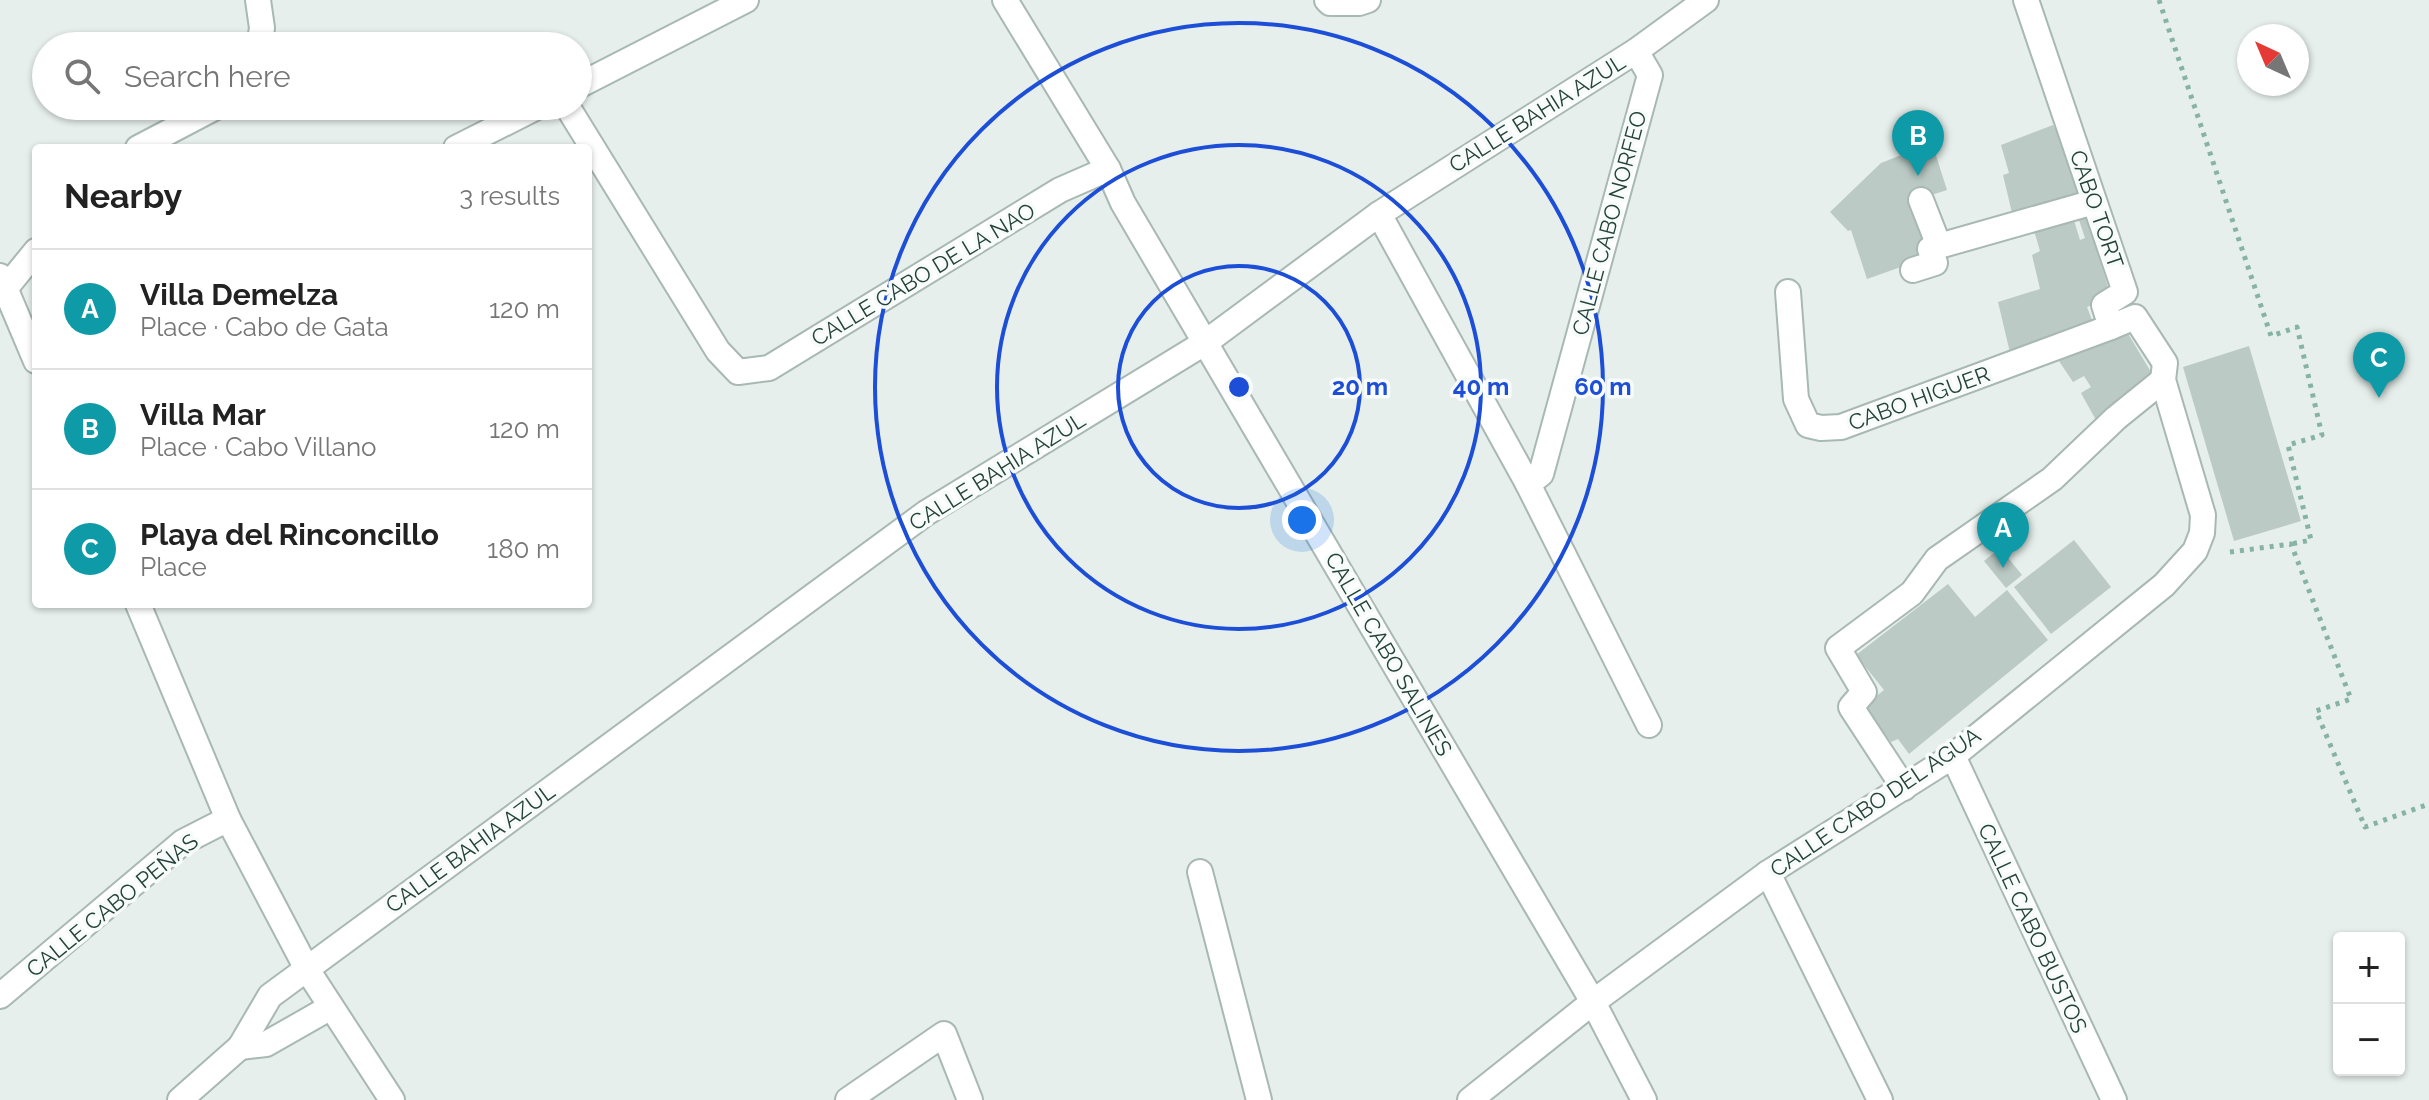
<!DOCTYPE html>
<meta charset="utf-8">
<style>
:root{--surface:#fff;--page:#f6f6f6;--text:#222;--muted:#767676;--line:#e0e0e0;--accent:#804e3d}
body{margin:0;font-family:Raleway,sans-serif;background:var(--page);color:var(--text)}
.controls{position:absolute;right:24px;bottom:24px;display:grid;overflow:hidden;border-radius:8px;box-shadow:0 2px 6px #0004}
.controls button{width:72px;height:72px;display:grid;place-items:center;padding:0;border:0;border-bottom:2px solid var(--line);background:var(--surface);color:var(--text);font:40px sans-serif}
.compass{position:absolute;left:2237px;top:24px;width:72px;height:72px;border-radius:50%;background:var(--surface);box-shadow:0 2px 6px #0004;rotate:316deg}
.you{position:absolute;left:1302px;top:520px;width:28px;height:28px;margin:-20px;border:6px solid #fff;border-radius:50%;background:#1a73e8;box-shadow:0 0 0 12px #1a73e833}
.badge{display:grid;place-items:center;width:52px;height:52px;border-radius:50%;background:var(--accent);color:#fff;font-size:26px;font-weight:700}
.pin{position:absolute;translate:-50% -66px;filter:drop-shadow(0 2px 4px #0008)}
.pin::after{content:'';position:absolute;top:42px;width:28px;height:24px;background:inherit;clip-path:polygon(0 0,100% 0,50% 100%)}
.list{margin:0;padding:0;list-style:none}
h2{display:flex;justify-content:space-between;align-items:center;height:104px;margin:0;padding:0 32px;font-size:34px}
h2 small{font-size:26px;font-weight:400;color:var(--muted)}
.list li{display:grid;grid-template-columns:52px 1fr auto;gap:24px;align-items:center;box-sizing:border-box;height:120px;padding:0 32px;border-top:2px solid var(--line)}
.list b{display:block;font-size:30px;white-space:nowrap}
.list p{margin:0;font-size:26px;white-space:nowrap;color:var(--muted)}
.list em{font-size:26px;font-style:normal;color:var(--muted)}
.icon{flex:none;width:44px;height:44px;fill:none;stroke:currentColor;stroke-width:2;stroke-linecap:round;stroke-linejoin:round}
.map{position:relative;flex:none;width:2429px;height:1100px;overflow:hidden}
.search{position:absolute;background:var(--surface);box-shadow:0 2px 6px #0004;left:32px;top:32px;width:560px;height:88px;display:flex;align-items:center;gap:20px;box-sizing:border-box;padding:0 28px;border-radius:44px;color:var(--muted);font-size:30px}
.panel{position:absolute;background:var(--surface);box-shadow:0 2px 6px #0004;left:32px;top:144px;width:560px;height:464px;border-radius:8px}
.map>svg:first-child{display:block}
.building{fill:#bbcac4}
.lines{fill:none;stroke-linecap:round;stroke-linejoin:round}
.minor-casing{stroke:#a8b8b2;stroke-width:28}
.path{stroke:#86b3a5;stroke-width:5;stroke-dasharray:4 6;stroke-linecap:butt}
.minor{stroke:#fff;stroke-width:24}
.ring{fill:none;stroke:#1d4ed8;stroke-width:4}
.labels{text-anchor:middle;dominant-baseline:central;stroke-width:7;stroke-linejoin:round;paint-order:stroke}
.street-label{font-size:22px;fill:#24423a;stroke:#f7fbf9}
.centre{fill:#1d4ed8;stroke:#f7fbf9;stroke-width:4}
.ring-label{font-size:24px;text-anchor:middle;font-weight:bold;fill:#1d4ed8;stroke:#f7fbf9;stroke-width:7;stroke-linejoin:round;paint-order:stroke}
</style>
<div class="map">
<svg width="2429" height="1100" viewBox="0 0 2429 1100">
<rect width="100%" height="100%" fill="#e6efeb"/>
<!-- building -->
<g class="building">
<path d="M 2053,125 L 2056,130 L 2063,127 L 2086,194 L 2012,213 L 2003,175 L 2009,173 L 2001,145 Z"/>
<path d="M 1932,143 L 1947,190 L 1913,201 L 1929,257 L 1867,279 L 1851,230 L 1848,231 L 1830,212 L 1881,163 Z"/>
<path d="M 2085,211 L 2111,297 L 2087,307 L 2095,328 L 2011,357 L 1998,302 L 2040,289 L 2032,255 L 2040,251 L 2033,227 L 2072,214 L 2080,240 L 2085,238 L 2077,214 Z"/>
<path d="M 2124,327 L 2151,372 L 2097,422 L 2081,393 L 2091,387 L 2084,376 L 2073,382 L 2055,355 Z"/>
<path d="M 2249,346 L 2301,521 L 2234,541 L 2183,367 Z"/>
<path d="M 2074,540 L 2111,587 L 2051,634 L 2014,587 Z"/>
<path d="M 2000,548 L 2022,575 L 2006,588 L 1984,561 Z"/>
<path d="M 1948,584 L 1975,617 L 2007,590 L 2048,640 L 1909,754 L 1898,739 L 1891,742 L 1864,706 L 1884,690 L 1856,655 Z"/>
</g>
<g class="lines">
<!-- minor casing -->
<g class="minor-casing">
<g id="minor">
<path d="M 258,0 L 262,28 L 259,46"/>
<path d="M 1005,0 L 1108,169 L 1123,203 L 1593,1002 L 1644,1100"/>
<path d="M 1327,0 L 1330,3 L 1359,3 L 1368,0"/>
<path d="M 578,86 L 746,0"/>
<path d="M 567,106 L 718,351 L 738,372 L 769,368 L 1060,190 L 1108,169"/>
<path d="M 138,148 L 218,106"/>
<path d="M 456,148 L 539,106"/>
<path d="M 1921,200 L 1939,246 L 2094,202"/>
<path d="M 1379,214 L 1528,484 L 1649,725"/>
<path d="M 1913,270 L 1935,263 L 1930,249 L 1939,246"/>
<path d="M 0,276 L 36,361"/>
<path d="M 5,289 L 36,251"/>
<path d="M 1788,292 L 1796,399 L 1808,425 L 1821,428 L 1841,427 L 2111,327"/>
<path d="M 1528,484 L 1541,474 L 1650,75 L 1636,51"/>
<path d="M 138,604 L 228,819 L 308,971 L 392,1100"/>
<path d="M 1953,756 L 2114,1100"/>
<path d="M 1904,788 L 1851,707 L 1864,692 L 1838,648 L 1912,593 L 1937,559 L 2052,479 L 2116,418 L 2163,380"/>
<path d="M 1200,872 L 1259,1100"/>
<path d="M 1768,873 L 1880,1100"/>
<path d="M 0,996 L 183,842 L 228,819"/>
<path d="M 240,1047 L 266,1044 L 331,1007"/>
<path d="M 180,1100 L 240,1047 L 270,996 L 926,513 L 1206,342 L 1379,214 L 1636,51 L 1706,0"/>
<path d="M 848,1100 L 944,1034 L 970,1100"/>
<path d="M 1470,1100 L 1593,1002 L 1768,873 L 1953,756 L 2164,585 L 2195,551 L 2202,533 L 2203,515 L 2163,380 L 2165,363 L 2135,317 L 2111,327 L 2104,305 L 2125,292 L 2026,0"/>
</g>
</g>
<!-- path -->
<g class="path">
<path d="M 2159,0 L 2271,336 L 2297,327 L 2322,435 L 2288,445 L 2311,540 L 2291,544"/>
<path d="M 2230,552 L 2291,544 L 2351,699 L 2316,711 L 2365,827 L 2429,804"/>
</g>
<!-- minor -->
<use href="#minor" class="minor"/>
</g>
<!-- distance rings -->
<g class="ring">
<circle cx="1239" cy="387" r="121"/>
<circle cx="1239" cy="387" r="242"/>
<circle cx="1239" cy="387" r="364"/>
</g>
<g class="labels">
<!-- street labels -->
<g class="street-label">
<text transform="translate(1537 113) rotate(-32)">CALLE BAHIA AZUL</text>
<text transform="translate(2097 209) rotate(71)">CABO TORT</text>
<text transform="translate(1609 223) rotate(-75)">CALLE CABO NORFEO</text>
<text transform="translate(923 274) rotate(-31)">CALLE CABO DE LA NAO</text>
<text transform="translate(1919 398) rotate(-20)">CABO HIGUER</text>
<text transform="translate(997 471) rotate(-32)">CALLE BAHIA AZUL</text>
<text transform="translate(1389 654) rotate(60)">CALLE CABO SALINES</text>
<text transform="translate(1875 802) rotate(-34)">CALLE CABO DEL AGUA</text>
<text transform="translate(470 848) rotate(-36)">CALLE BAHIA AZUL</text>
<text transform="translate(112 905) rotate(-39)">CALLE CABO PEÑAS</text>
<text transform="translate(2033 928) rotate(65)">CALLE CABO BUSTOS</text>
</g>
</g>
<circle cx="1239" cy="387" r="12" class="centre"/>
<g class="ring-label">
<text x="1360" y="395">20 m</text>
<text x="1481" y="395">40 m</text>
<text x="1603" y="395">60 m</text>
</g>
</svg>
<div class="controls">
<button>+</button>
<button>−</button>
</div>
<svg class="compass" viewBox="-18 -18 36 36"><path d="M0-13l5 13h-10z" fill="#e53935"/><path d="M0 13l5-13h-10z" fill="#767676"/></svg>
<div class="you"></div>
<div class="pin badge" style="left:2003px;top:568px;background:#0f9aa8">A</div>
<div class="pin badge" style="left:1918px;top:176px;background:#0f9aa8">B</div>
<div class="pin badge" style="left:2379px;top:398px;background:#0f9aa8">C</div>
<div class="search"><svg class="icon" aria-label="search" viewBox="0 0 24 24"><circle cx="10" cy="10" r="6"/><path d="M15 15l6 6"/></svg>Search here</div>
<section class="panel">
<h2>Nearby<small>3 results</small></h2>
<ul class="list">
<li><span class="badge" style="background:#0f9aa8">A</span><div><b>Villa Demelza</b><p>Place · Cabo de Gata</p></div><em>120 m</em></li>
<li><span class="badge" style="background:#0f9aa8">B</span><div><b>Villa Mar</b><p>Place · Cabo Villano</p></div><em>120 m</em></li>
<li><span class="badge" style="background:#0f9aa8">C</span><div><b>Playa del Rinconcillo</b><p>Place</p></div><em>180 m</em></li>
</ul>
</section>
</div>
